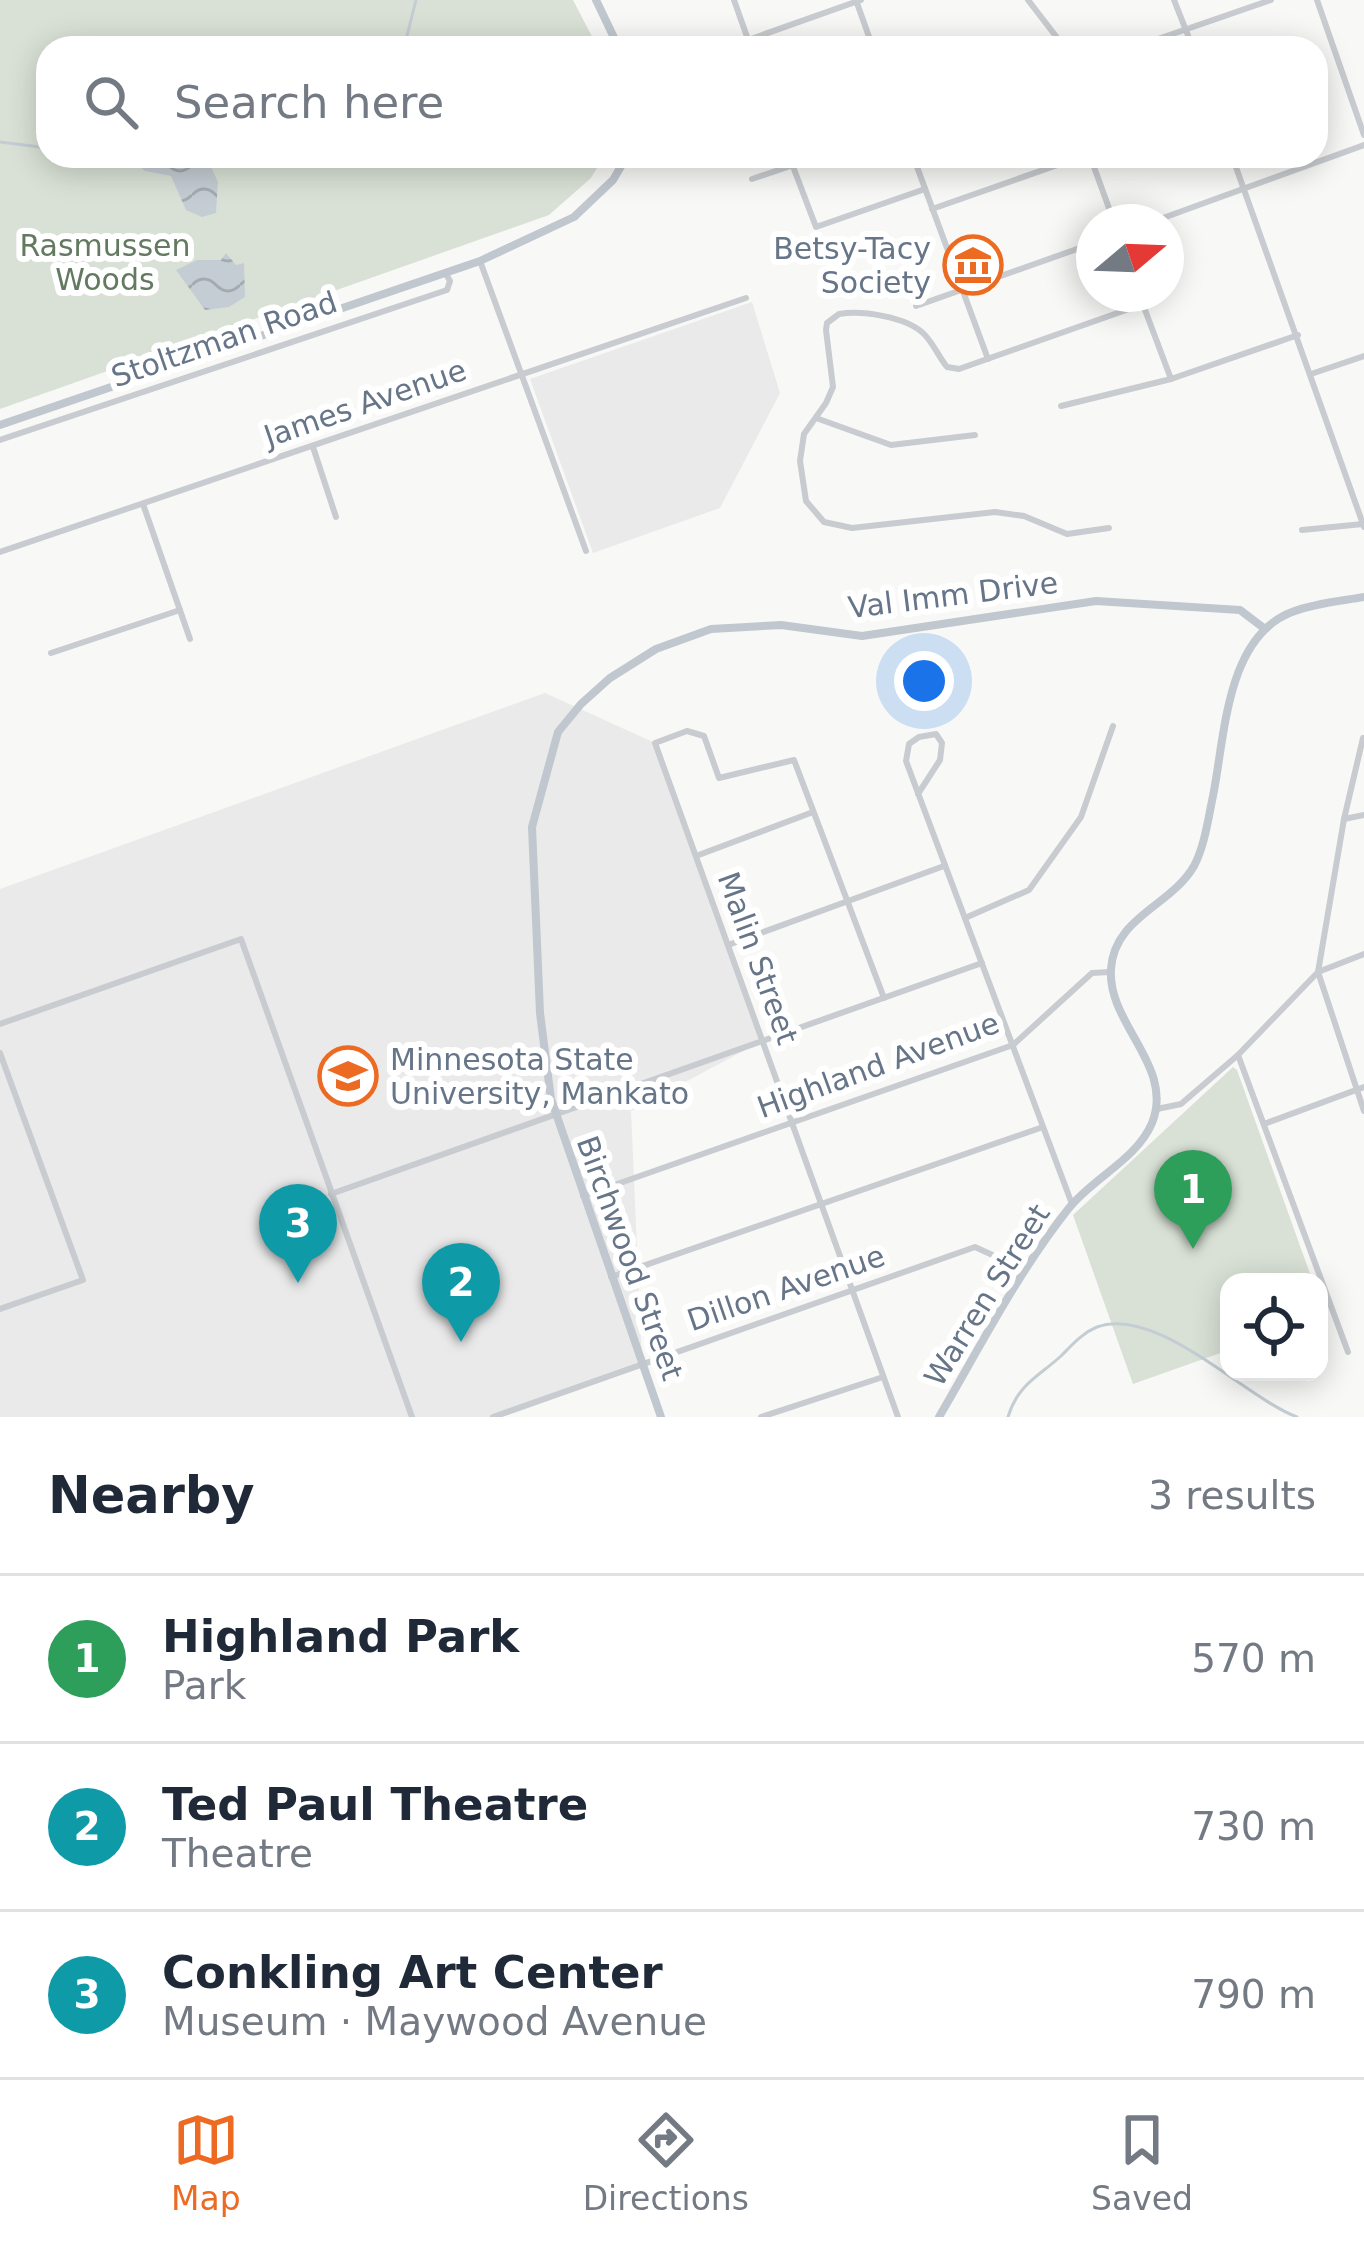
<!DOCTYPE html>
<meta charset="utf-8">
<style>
:root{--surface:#fff;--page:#f6f6f7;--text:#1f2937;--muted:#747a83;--line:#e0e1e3;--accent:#ed6a22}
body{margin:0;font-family:"DejaVu Sans",sans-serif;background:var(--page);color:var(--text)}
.controls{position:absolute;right:36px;bottom:36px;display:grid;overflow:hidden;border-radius:24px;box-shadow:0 6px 30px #0003}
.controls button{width:108px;height:108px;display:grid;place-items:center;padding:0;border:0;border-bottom:3px solid var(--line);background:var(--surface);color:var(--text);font:60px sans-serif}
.compass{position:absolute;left:1076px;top:204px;width:108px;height:108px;border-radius:50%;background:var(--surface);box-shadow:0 6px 30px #0003;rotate:71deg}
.you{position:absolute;left:924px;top:681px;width:42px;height:42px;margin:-30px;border:9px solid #fff;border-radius:50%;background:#1a73e8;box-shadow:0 0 0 18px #1a73e833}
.badge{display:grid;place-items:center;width:78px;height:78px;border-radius:50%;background:var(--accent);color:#fff;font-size:39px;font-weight:700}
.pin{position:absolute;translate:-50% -99px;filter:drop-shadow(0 3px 6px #0008)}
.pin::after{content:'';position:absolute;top:63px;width:42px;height:36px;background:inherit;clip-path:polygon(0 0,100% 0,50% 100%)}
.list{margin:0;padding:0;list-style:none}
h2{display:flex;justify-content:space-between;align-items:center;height:156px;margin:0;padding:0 48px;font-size:51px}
h2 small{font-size:39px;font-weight:400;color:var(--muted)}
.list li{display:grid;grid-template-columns:78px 1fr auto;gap:36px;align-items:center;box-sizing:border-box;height:168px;padding:0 48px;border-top:3px solid var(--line)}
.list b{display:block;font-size:45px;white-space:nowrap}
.list p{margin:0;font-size:39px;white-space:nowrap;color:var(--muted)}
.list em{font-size:39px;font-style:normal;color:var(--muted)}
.icon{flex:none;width:66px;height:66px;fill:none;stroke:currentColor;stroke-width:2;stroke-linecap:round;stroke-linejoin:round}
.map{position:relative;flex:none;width:1364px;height:1417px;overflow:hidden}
.search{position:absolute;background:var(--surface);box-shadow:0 6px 30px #0003;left:36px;right:36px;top:36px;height:132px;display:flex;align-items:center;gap:30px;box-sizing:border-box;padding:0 42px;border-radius:36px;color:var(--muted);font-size:45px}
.sheet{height:660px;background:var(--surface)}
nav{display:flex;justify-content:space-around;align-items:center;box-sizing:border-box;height:168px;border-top:3px solid var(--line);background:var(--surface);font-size:33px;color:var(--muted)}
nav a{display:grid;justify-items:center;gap:6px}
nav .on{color:var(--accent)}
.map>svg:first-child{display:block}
.built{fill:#e9eae9}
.green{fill:#d9e1d6}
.water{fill:url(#water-waves)}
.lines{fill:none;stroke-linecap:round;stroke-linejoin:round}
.stream{stroke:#c4cdd3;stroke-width:3}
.street{stroke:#c8cbcf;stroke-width:6}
.secondary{stroke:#c0c7ce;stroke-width:8}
.labels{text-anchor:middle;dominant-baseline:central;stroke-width:12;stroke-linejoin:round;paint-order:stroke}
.park-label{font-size:30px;fill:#637a61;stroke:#fff}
.poi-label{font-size:30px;fill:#667588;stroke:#fff;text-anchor:end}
.street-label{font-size:30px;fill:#667588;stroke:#fff}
</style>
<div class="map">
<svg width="1364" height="1417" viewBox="0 0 1364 1417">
<defs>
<pattern id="water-waves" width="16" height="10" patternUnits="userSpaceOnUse" patternTransform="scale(3)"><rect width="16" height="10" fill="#c4cdd3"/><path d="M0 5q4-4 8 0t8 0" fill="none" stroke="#a3abb1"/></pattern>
</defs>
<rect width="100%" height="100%" fill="#f8f9f6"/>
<!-- built -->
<g class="built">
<path d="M 752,302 L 780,393 L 720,508 L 593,553 L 530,379 Z"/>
<path d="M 545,693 L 655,743 L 762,1041 L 631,1111 L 642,1364 L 493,1417 L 0,1417 L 0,889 Z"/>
</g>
<!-- green -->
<g class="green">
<path d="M 0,0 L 573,0 L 598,48 L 48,48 L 48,156 L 604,156 L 591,178 L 549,215 L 0,409 Z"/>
<path d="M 1233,1067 L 1237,1070 L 1313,1282 L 1229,1282 L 1229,1350 L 1133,1384 L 1073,1215 Z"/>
</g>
<!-- water -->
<g class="water">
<path d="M 129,156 L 206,156 L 218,182 L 216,213 L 202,217 L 186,210 L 171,176 L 145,171 Z"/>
<path d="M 226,253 L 236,265 L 244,263 L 245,297 L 229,307 L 205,310 L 176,270 L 197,260 L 221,260 Z"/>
</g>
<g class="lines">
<!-- stream -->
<g class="stream">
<path d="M 404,48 L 416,0"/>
<path d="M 0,142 L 48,148"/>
<path d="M 113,156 L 129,158"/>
<path d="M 210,167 L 277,156"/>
<path d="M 1008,1417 C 1018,1384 1038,1377 1061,1356 C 1072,1345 1082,1333 1097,1327 C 1157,1305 1244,1397 1297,1417"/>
</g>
<!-- street -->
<g class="street">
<path d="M 734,0 L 751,48"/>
<path d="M 1028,0 L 1065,48"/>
<path d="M 1174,0 L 1193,48"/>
<path d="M 1317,0 L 1364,135"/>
<path d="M 857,3 L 873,48"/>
<path d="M 748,40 L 861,0"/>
<path d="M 1132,48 L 1271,0"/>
<path d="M 789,156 L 816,227 L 925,189"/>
<path d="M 913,156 L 988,359"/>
<path d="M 1090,156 L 1114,222"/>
<path d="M 1232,156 L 1364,527"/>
<path d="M 752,179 L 820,156"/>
<path d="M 932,209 L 1083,156"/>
<path d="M 1152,222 L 1364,145"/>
<path d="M 480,261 L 586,551"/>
<path d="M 1139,294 L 1171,379"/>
<path d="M 916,306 L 1094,243"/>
<path d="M 1311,374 L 1364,356"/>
<path d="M 1061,406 L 1171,379 L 1298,335"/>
<path d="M 816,418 L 891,445 L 975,435"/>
<path d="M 0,440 L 447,290 L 450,281 L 446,274"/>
<path d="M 313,447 L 336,517"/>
<path d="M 143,504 L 190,639"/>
<path d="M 1109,528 L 1067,534 L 1024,516 L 995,512 L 852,528 L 824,522 L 806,501 L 800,461 L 804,434 L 826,403 L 833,387 L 826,330 L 827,323 L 839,314 C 862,310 907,317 924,334 C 933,343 939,357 947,367 L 959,369 L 1143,304"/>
<path d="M 1302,530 L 1363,524"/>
<path d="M 0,552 L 746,298"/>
<path d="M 51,653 L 180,610"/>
<path d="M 918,794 L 940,760 L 942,743 L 936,734 L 919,737 L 909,744 L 906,761 L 1072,1204"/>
<path d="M 1344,819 L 1364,815"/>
<path d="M 696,856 L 813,812"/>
<path d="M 965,918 L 1029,890 L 1081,817 L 1113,726"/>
<path d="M 728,945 L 944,866"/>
<path d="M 1364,954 L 1318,972 L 1364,1111"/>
<path d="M 884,998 L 794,760 L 719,778 L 704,736 L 687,731 L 655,743 L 898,1417"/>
<path d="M 0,1024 L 241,939 L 412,1417"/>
<path d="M 0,1053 L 83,1280 L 0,1309"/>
<path d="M 1238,1055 L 1348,1352"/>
<path d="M 1157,1109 L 1181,1104 L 1238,1055 L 1318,972 L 1344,819 L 1363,738"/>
<path d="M 1264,1124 L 1364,1087"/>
<path d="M 331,1194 L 982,963"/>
<path d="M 583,1196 L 1013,1045 L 1092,973 L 1110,972"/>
<path d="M 611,1277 L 1043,1127"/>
<path d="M 493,1417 L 975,1247 L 1025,1270"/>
<path d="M 761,1417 L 883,1377"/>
</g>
<!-- secondary -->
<g class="secondary">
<path d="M 596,0 L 619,48"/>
<path d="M 0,425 L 480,261 L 574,217 L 613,180 L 627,156"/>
<path d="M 661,1417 L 551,1099 L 540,1013 L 532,827 L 558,732 L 581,704 L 610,678 L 656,649 L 711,629 L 781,625 L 862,636 L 1096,601 L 1240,610 L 1265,629"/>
<path d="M 939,1417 C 980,1347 1018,1272 1069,1208 C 1093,1178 1137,1159 1152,1123 C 1175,1066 1107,1024 1111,969 C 1114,917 1171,906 1194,866 C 1205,845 1208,819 1213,796 C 1225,736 1226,637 1292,612 C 1315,603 1341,601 1364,597"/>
</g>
</g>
<!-- icons -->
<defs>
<g id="museum-ring" transform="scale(3)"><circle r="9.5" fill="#fff" stroke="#ed6a22" stroke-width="1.5"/><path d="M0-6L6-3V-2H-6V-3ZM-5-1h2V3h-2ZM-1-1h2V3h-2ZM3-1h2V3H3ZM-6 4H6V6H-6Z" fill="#ed6a22"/></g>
<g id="university-ring" transform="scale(3)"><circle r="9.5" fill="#fff" stroke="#ed6a22" stroke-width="1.5"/><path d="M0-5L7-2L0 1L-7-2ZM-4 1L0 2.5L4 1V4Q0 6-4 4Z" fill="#ed6a22"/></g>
</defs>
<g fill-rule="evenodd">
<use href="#museum-ring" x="973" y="265"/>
<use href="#university-ring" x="348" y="1076"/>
</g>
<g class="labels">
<!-- park labels -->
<g class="park-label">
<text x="105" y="245">Rasmussen<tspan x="105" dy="34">Woods</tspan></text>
</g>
<!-- poi labels -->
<g class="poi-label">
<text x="931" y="248">Betsy-Tacy<tspan x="931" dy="34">Society</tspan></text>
<text x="390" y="1059" text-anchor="start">Minnesota State<tspan x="390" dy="34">University, Mankato</tspan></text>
</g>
<!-- street labels -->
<g class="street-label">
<text transform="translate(224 339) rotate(-19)">Stoltzman Road</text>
<text transform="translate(365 403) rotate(-19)">James Avenue</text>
<text transform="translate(953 595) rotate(-7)">Val Imm Drive</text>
<text transform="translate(758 958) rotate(70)">Malin Street</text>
<text transform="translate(878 1065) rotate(-20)">Highland Avenue</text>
<text transform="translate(630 1258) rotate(70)">Birchwood Street</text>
<text transform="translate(786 1288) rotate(-19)">Dillon Avenue</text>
<text transform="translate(987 1295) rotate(-58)">Warren Street</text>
</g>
</g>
</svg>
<div class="controls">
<button><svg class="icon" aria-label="locate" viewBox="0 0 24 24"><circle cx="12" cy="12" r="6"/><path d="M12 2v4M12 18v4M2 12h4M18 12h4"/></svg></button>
</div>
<svg class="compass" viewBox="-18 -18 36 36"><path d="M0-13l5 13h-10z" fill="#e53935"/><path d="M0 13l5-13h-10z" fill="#747a83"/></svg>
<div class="you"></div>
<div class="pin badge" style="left:1193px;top:1249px;background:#2e9e5b">1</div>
<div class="pin badge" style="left:461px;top:1342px;background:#0f9aa8">2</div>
<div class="pin badge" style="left:298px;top:1283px;background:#0f9aa8">3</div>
<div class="search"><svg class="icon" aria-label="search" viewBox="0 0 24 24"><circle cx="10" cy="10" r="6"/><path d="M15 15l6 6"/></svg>Search here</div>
</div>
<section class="sheet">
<h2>Nearby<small>3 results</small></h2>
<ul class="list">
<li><span class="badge" style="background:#2e9e5b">1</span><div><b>Highland Park</b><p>Park</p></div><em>570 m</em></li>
<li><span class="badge" style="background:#0f9aa8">2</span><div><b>Ted Paul Theatre</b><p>Theatre</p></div><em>730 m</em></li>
<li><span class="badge" style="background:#0f9aa8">3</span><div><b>Conkling Art Center</b><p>Museum · Maywood Avenue</p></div><em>790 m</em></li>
</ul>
</section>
<nav>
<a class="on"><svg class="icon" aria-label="map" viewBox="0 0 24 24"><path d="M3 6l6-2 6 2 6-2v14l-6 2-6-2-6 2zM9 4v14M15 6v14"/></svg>Map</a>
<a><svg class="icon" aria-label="directions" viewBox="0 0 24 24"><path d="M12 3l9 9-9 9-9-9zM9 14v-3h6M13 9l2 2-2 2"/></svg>Directions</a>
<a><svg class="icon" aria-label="saved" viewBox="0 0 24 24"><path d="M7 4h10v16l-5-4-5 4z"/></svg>Saved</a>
</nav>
